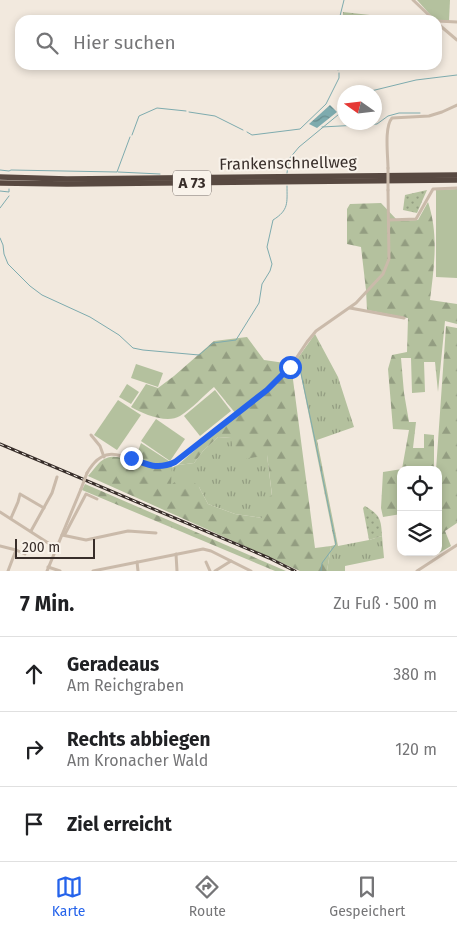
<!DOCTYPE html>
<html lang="de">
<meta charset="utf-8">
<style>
:root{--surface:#fff;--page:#f6f6f6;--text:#202124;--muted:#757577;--line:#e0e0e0;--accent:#2563eb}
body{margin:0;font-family:"Fira Sans",sans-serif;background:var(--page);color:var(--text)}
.controls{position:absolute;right:15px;bottom:15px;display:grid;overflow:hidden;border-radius:10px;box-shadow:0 2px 8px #0003}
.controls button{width:45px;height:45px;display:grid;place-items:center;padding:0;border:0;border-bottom:1px solid var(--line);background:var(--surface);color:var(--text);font:25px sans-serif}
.compass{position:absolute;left:337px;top:85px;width:45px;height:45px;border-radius:50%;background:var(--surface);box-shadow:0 2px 8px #0003;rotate:284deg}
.scale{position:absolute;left:15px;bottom:12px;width:80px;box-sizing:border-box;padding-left:5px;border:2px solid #382e2a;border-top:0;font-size:14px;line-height:18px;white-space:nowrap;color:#382e2a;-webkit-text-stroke:4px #f9f3eb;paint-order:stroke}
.stop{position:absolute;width:15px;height:15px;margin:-11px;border:4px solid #2563eb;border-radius:50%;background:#fff}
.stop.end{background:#2563eb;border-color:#fff;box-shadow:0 1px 5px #0008}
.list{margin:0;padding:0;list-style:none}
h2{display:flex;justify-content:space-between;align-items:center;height:65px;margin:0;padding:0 20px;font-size:21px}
h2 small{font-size:16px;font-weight:400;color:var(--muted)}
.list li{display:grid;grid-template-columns:32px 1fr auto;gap:15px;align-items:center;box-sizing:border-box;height:75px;padding:0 20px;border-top:1px solid var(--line)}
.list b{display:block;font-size:19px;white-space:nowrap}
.list p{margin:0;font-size:16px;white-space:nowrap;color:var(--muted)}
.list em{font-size:16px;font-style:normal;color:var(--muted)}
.icon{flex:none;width:28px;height:28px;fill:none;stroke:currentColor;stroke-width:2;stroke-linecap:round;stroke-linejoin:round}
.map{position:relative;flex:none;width:457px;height:571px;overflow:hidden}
.search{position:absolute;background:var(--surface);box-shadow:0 2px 8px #0003;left:15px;right:15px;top:15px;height:55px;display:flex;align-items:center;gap:12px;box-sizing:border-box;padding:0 18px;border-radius:15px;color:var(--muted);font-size:19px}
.sheet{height:290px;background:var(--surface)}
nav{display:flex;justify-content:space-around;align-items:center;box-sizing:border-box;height:70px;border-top:1px solid var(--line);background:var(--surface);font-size:14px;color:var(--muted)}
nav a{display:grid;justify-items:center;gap:2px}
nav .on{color:var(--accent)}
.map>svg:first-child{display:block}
.grass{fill:url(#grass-tufts)}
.forest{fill:url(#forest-firs)}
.park{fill:url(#park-dots)}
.pitch{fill:#b4c19e}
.water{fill:url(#water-waves)}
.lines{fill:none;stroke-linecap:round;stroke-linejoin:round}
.stream{stroke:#7eabae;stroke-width:1}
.minor{stroke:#cabaaa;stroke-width:3}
.highway{stroke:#584941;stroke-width:5.5}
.rail-casing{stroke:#382e2a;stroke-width:3}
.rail{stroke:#f9f3eb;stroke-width:1;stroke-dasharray:4;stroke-linecap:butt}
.minor-bridge{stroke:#cabaaa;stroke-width:3}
.route{stroke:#2563eb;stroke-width:6}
.labels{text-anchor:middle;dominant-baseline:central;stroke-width:4;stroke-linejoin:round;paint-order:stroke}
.shield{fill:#f9f3eb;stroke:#726964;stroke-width:1}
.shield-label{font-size:15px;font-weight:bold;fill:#382e2a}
.street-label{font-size:16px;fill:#382e2a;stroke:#f9f3eb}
</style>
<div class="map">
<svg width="457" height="571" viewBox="0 0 457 571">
<defs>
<pattern id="grass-tufts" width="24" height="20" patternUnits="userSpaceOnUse" patternTransform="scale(1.25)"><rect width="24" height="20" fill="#b4c19e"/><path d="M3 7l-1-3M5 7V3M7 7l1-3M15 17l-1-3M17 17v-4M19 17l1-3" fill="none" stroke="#939d81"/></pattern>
<pattern id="forest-firs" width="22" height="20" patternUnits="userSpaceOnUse" patternTransform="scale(1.25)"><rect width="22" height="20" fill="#b4c19e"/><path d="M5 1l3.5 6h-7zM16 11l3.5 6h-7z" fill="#939d81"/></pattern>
<pattern id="park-dots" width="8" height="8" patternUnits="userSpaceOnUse" patternTransform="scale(1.25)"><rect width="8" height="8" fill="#b4c19e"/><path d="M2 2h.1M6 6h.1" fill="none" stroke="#939d81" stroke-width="1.8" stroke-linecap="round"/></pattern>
<pattern id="water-waves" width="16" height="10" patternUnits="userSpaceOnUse" patternTransform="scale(1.25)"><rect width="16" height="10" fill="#7eabae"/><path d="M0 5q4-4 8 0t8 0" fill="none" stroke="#688c8e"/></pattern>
</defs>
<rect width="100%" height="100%" fill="#f2e9de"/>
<!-- grass -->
<g class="grass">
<path d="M 315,334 L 338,377 L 354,427 L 317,440 L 338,546 L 369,540 L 382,536 L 384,558 L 345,566 L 345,571 L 327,571 L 331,546 L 335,545 L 299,366 L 295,362 Z"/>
<path d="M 218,437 L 231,438 L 267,455 L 272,496 L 262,518 L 235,514 L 208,504 L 199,487 L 170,485 L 171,468 L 178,465 L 194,463 L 203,451 Z"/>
</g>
<!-- forest -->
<g class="forest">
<path d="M 428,202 C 439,235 434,267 430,300 L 457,304 L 457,324 L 445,321 L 438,392 L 435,362 L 424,362 L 425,392 L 412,393 L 411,358 L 401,358 L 404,393 L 409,422 L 416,422 L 413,448 L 424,448 L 424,434 L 434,435 L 434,470 L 401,470 L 401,514 L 383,517 L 381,508 L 383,472 L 402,469 L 409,430 L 393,429 L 388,369 L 392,355 L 407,352 L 408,318 L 367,310 L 366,290 L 361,247 L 347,244 L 347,209 L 350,204 L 381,203 L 398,221 L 418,220 Z"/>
<path d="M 446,326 L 457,328 L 457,523 L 445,531 L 451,546 L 439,553 L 438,470 L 436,470 Z"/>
<path d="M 247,337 L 264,360 L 285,363 L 292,372 L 315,548 L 331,546 L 327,571 L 300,571 L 88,476 C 92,472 95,467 99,463 C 110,452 127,457 136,467 L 141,465 L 138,451 L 141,443 L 172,463 L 171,485 L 185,474 L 199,487 L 208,504 L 235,514 L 262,518 L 259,503 L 272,495 L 267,455 L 235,461 L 231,438 L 218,437 L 203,451 L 194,463 L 178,465 L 236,414 L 214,387 C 203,396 193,408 180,416 C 167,424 143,414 131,407 L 146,384 L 158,388 L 174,376 L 214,341 Z"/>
<path d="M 85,484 L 286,571 L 275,571 L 82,490 Z"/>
</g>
<!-- park -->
<g class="park">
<path d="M 343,12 L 415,20 L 343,20 Z"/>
<path d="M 427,190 L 417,213 L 403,210 L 405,195 Z"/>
<path d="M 365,506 C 380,515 381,519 382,536 L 369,540 L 363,508 Z"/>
</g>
<!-- pitch -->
<g class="pitch">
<path d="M 417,0 L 450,0 L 449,21 L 435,20 Z"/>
<path d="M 457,189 L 457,278 L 436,277 L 436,190 Z"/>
<path d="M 136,364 L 163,373 L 158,387 L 131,378 Z"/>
<path d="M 127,384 L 139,392 L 131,404 L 119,397 Z"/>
<path d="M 215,390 L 231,411 L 200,436 L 184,416 Z"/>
<path d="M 118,400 L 141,415 L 117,450 L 94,435 Z"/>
<path d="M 156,419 L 185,439 L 170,461 L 141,441 Z"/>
</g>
<!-- water -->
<path class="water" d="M 330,105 L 337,112 L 317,128 L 309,124 Z"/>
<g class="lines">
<!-- stream -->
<g class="stream">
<path d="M 339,20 L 344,0"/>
<path d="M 338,65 L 338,70"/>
<path d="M 367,92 L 416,80 L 457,75"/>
<path d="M 189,112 L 215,116 L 243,130"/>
<path d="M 322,127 L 377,124 L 388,116 L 399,113 L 420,113"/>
<path d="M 247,132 L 252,135 L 300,129 L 326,104 L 339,78 L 339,73"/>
<path d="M 132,135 L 139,116 L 157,108 L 186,111"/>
<path d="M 0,170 L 9,171 L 11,170 L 117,172 L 130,137"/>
<path d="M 118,172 L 160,174"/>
<path d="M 287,173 L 289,159 L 299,147 L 344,110"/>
<path d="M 0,191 L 9,192 L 9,189"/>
<path d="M 0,208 L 9,196"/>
<path d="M 0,238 L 3,245 L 4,254 L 8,264 L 30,286 L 42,295 L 90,317 L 119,335 L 133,348 L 143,350 L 199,355 L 213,343 L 236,340 L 259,303 L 262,284 L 270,271 L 272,264 L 267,247 L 273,220 C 289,210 287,203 287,186"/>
<path d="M 296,362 L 299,364 L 315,440"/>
<path d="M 315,440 L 336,544 L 322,563 L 321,571"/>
</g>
<!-- minor -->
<g class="minor">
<path d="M 413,0 L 434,20"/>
<path d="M 437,21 L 457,22"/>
<path d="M 437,23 L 457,40"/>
<path d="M 388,168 C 388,156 384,127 392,118 L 429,116 L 442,112 L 457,105"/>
<path d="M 389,220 L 416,219 L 433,189 L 457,188"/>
<path d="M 350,308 L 404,318"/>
<path d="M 91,435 L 100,446 L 104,457"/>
<path d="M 87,473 C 108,436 130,465 156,467 C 163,467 168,465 175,462 L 267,390 L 287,372 L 307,342 L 316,331 L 356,303 L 383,274 L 389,259 L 388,190"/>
<path d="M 0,512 L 56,548"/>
<path d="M 11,518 L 18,502 L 20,494 L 44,508"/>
<path d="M 31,531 L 52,493 L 57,477"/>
<path d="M 65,534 L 86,494 L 97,499"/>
<path d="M 62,535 L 86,540 L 128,531 L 156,533"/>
<path d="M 0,546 L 16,550 L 8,571"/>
<path d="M 16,550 L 25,554"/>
<path d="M 176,554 L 177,571"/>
<path d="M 137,562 L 138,571"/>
<path d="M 206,562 L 210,571"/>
<path d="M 48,567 L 60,571"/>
<path d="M 47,571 L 81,489"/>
<path d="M 93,571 L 203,549 L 211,551 L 251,571"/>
<path d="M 215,571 L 231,561"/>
<path d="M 417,571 L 457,545"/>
</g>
<!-- highway -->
<g class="highway">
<path d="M 0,177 L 67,179 L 457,175"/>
<path d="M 0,183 L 67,184 L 457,180"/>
</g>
<!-- rail casing -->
<g class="rail-casing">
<path id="rail" d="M 0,444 L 269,558 L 295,571"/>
</g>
<!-- rail -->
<use href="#rail" class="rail"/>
<!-- minor-bridge -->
<g class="minor-bridge">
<path d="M 388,168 L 388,190"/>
<path d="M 81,489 L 87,473"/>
</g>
</g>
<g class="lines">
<!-- route -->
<path class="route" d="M 131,458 C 147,465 158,470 175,462 L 267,390 L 290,367"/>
</g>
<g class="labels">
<!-- shield labels -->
<rect class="shield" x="173" y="170.5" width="38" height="25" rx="4"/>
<g class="shield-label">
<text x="192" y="183">A 73</text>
</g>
<!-- street labels -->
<g class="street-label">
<text transform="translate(288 163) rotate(-1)">Frankenschnellweg</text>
</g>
</g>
</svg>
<div class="controls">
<button><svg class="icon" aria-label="locate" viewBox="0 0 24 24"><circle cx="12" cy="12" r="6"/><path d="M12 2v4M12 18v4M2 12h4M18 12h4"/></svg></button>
<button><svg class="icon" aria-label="layers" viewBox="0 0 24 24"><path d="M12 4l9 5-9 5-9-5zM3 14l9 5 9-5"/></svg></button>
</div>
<svg class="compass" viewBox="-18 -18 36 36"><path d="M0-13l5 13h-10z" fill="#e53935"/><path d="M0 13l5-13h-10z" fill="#757577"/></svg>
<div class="scale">200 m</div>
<div class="stop" style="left:290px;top:367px"></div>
<div class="stop end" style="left:131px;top:458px"></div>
<div class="search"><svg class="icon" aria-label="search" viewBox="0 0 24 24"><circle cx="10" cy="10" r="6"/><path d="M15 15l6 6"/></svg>Hier suchen</div>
</div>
<section class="sheet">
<h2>7 Min.<small>Zu Fuß · 500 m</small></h2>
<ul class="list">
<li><svg class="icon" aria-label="ahead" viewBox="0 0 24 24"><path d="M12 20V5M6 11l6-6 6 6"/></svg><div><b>Geradeaus</b><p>Am Reichgraben</p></div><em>380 m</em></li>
<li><svg class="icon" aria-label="right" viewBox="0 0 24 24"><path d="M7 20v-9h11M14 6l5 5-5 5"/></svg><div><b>Rechts abbiegen</b><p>Am Kronacher Wald</p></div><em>120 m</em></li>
<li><svg class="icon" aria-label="arrive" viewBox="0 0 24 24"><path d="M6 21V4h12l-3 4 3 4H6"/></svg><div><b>Ziel erreicht</b></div></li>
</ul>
</section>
<nav>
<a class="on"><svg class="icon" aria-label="map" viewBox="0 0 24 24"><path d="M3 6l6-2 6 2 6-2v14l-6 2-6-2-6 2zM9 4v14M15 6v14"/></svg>Karte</a>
<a><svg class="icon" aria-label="directions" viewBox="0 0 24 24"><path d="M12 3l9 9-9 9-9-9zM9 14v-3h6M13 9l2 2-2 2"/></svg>Route</a>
<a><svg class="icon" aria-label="saved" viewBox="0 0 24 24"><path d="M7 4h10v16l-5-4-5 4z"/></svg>Gespeichert</a>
</nav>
